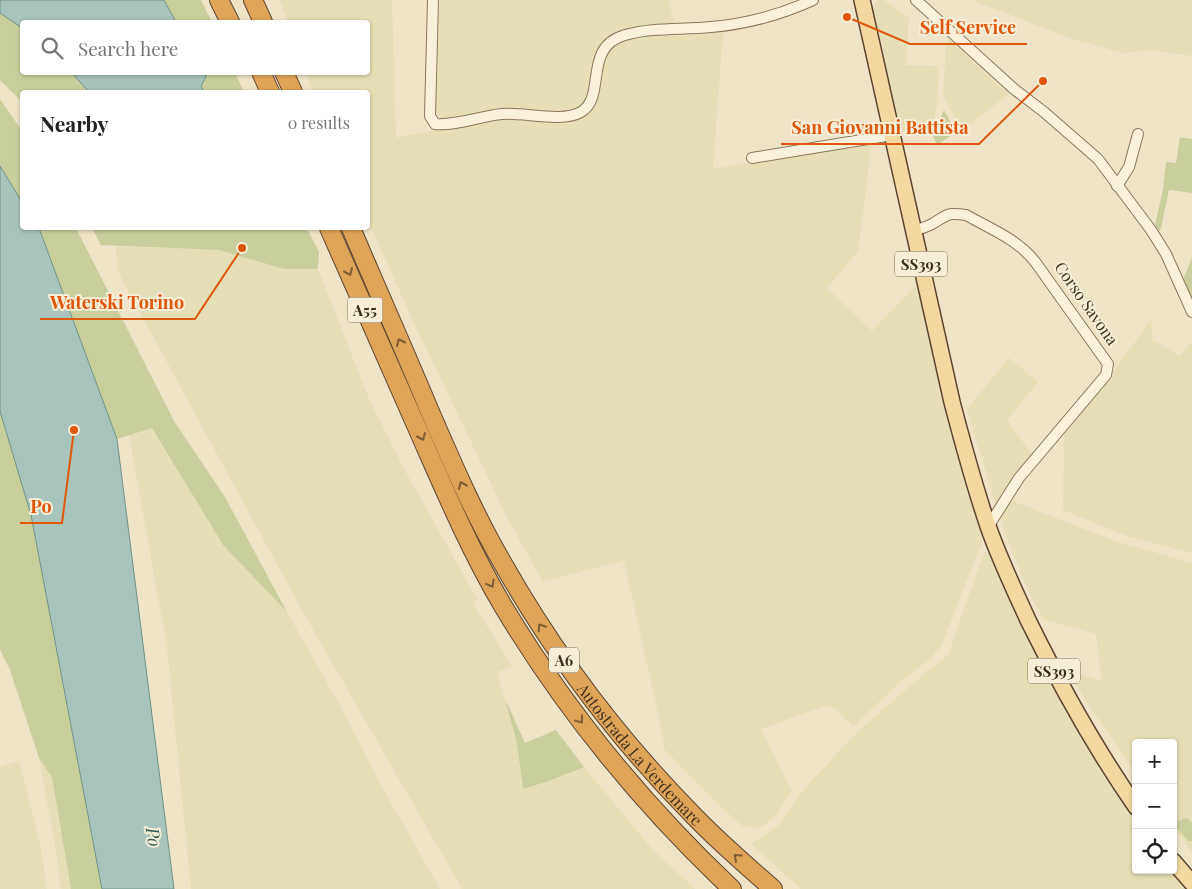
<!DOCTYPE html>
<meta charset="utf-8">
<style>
:root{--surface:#fff;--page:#f2f2f2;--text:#202124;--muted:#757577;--line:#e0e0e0}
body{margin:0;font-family:"Playfair Display",serif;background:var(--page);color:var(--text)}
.controls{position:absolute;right:15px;bottom:15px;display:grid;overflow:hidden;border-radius:5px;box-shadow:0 1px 4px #0004}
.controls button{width:45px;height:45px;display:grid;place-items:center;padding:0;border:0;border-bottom:1px solid var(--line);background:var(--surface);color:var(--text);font:25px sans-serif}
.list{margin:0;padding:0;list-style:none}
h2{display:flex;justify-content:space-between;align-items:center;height:65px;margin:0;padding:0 20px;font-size:21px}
h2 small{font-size:16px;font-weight:400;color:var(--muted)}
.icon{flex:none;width:28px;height:28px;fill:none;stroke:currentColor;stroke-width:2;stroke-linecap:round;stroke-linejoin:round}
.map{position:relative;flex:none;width:1192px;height:889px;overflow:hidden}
.search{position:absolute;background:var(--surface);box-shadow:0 1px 4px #0004;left:20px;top:20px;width:350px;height:55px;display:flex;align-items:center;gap:12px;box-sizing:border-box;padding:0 18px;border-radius:5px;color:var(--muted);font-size:19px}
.panel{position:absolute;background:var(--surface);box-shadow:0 1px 4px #0004;left:20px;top:90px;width:350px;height:140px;border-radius:5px}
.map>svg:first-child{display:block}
.farmland{fill:#e6deb5}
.green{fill:#c9cf9b}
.water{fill:#a9c4bc;stroke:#6f938a}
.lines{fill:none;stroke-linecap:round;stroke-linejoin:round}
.street-casing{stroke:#8d765c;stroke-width:12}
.primary-casing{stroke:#5b4430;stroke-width:18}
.highway-casing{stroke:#5b4430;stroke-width:20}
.street{stroke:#faf1dc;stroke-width:10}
.primary{stroke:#f3d9a0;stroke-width:15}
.highway{stroke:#e0a458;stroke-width:18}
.oneway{stroke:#7e5d36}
.labels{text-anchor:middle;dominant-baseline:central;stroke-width:4;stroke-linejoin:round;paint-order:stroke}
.shield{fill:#f7eed8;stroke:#756857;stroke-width:1}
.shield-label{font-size:15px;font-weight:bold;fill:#3d2e20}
.street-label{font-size:16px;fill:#3d2e20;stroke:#f7eed8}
.water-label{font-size:18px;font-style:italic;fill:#2f5d5a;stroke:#f7eed8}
.leader{fill:none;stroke:#df570d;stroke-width:2}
.callout-dot{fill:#df570d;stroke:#f7eed8;stroke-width:2}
.callout-label{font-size:18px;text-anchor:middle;font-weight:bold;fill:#df570d;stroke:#f7eed8;stroke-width:4;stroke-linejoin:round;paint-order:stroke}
</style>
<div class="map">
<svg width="1192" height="889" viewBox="0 0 1192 889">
<rect width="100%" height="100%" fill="#f0e4c8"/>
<!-- farmland -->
<g class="farmland">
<path d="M 280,0 L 392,0 L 396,138 L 475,121 L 587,111 L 606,52 L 617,43 L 651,36 L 683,36 L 723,32 L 713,169 L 872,143 L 858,251 L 827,288 L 872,331 L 920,281 L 984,530 L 982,543 L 965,585 L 942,645 L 929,660 L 903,679 L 853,727 L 836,709 L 824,706 L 761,729 L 792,791 L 786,798 L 778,814 L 764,825 L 755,828 L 742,826 L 721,807 L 664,749 L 663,736 L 624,560 L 543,582 L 508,519 L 413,321 L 368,220 L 368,92 L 313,92 L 306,73 L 368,72 L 368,22 L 288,22 Z"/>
<path d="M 440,0 L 669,0 L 674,25 L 616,34 L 603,43 L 596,56 L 590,93 L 584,103 L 574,109 L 559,111 L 504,109 L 457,118 L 441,118 L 436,112 Z"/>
<path d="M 877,0 L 884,0 L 909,18 L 906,65 L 938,66 L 938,99 L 934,120 L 927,129 L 901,132 L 873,9 Z"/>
<path d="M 972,0 L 1192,0 L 1192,56 L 1151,50 L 1123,53 L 1067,37 Z"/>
<path d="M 949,40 L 1009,94 L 962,130 L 943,96 L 946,42 Z"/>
<path d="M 115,246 L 219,250 L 284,269 L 318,269 L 369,399 L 408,476 L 477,599 L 473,604 L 513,667 L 497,672 L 517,744 L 523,789 L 546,782 L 584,767 L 653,850 L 695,889 L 462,889 L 303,612 L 119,274 Z"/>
<path d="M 1151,320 L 1153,340 L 1180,356 L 1192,342 L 1192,553 L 1127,536 L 1063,510 L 1064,433 L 1114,371 Z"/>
<path d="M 1009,358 L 1038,382 L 1007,420 L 1033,456 L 997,508 L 967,409 Z"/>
<path d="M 152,427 L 223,545 L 287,612 L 338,702 L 382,787 L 440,889 L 191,889 L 167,647 L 129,435 Z"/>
<path d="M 1010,500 L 1115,541 L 1192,563 L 1192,852 L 1173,825 L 1173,743 L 1136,743 L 1136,772 L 1093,712 L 1067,670 L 1102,681 L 1096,634 L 1044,620 L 1027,589 L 1004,530 L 1001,515 Z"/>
<path d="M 986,551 L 994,559 L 1047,675 L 1104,772 L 1136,819 L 1136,870 L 1173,870 L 1190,889 L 801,889 L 751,844 L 779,825 L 801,793 L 851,738 L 912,684 L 948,655 L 980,564 Z"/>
<path d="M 39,758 L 52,777 L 71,889 L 61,889 L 55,844 Z"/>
<path d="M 19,761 L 40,844 L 47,889 L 0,889 L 0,767 Z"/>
</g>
<!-- green -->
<g class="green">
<path d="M 0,0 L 201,0 L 212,22 L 22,22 L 22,72 L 235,73 L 244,92 L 22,92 L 22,102 L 0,80 Z"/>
<path d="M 0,99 L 22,131 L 22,202 L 0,166 Z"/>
<path d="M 944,110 L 956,132 L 937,145 L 933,136 Z"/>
<path d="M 1180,137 L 1192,139 L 1192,193 L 1169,190 L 1161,228 L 1159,231 L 1155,225 L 1163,189 L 1166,162 L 1176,163 Z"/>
<path d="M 39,228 L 76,228 L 174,421 L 225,497 L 287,612 L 223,545 L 152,428 L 117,439 Z"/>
<path d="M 92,228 L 307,228 L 319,252 L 318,269 L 284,269 L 219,250 L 101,245 Z"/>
<path d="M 1192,258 L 1192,298 L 1183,279 Z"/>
<path d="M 0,411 L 31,515 L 102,889 L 71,889 L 52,777 L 39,758 L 10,670 L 0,650 Z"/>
<path d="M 505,699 L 525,743 L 556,730 L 584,767 L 546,782 L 523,789 L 517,744 Z"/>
<path d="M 1187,818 L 1192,823 L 1192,841 L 1188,841 L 1173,823 Z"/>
</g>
<!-- water -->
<g class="water">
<path d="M 0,0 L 164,0 L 176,22 L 22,22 L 22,28 L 0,13 Z"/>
<path d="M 205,72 L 206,77 L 201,86 L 204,92 L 89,92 L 72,73 Z"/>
<path d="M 0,166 L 22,202 L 22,228 L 39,228 L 117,439 L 174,889 L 102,889 L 31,515 L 0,411 Z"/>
</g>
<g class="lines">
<!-- street casing -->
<g class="street-casing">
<g id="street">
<path d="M 433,0 L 430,116 L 435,124 C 457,126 480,116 502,114 C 524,112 562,123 581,112 C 607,97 582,47 625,35 C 653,27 683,30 711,27 C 747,24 780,15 813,0"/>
<path d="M 916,0 L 1014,89 L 1044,112 L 1098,159 L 1151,230 L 1166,254 L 1192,312"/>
<path d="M 752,158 L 892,135"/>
<path d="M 1117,186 L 1129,167 L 1138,134"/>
<path d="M 913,231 C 919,229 927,227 932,224 C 948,215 946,212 966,215 C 991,229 1019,240 1036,263 L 1108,364 L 1106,375 L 1019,478 L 988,527"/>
</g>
</g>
<!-- primary casing -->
<g class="primary-casing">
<g id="primary">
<path d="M 862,0 L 952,402 C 963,444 974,485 988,526 C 999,558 1014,589 1028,620 C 1060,685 1095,748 1136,807"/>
<path d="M 1173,861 L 1192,883"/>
</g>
</g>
<!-- highway casing -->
<g class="highway-casing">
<g id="highway">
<path d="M 219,0 L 230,22"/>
<path d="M 253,0 L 263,22"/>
<path d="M 261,72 L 270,92"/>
<path d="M 284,72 L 293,92"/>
<path d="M 329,228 C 359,296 389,364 419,432 C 445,491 470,550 503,606 C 566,711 643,805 732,889"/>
<path id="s1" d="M 351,228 C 376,287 403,347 428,407 C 451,460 473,512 502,562 C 554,654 619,740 694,816 C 719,842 746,865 773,889"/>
</g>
</g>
<!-- street -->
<use href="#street" class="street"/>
<!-- primary -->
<use href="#primary" class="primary"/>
<!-- highway -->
<use href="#highway" class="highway"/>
</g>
<!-- one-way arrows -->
<defs><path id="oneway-chevron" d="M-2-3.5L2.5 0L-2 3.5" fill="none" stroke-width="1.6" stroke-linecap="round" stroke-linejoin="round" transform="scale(1.25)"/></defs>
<g class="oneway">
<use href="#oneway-chevron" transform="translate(349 272) rotate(66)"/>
<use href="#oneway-chevron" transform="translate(400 342) rotate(-114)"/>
<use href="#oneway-chevron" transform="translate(422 437) rotate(66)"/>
<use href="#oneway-chevron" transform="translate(462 485) rotate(-113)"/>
<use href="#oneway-chevron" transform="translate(491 584) rotate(61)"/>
<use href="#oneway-chevron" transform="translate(541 627) rotate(-123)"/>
<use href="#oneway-chevron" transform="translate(580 720) rotate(53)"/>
<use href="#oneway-chevron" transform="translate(737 857) rotate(-138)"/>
</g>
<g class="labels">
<!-- shield labels -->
<g class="shield">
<rect x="895" y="251.5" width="52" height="25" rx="4"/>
<rect x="347.5" y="297.5" width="35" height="25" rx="4"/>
<rect x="549" y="647.5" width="30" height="25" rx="4"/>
<rect x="1028" y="658.5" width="52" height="25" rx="4"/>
</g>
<g class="shield-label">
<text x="921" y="264">SS393</text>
<text x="365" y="310">A55</text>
<text x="564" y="660">A6</text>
<text x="1054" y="671">SS393</text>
</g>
<!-- street labels -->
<g class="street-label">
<text transform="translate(1087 303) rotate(55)">Corso Savona</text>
<text stroke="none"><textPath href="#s1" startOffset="604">Autostrada La Verdemare</textPath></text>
</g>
<!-- water labels -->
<g class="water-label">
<text transform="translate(154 837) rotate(82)">Po</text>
</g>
</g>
<!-- callouts -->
<path class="leader" d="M847 17L910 44H1027M1043 81L979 144H781M242 248L195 319H40M74 430L62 523H20"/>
<g class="callout-dot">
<circle cx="847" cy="17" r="5"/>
<circle cx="1043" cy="81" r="5"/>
<circle cx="242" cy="248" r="5"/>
<circle cx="74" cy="430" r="5"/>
</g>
<g class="callout-label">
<text x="968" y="34">Self Service</text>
<text x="880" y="134">San Giovanni Battista</text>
<text x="117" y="309">Waterski Torino</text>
<text x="41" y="513">Po</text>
</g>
</svg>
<div class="controls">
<button>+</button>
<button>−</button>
<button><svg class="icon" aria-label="locate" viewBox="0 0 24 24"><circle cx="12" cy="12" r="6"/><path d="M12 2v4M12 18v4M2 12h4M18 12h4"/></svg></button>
</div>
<div class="search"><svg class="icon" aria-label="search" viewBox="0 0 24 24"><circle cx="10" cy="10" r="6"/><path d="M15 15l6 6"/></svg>Search here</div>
<section class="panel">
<h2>Nearby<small>0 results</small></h2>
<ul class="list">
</ul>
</section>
</div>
